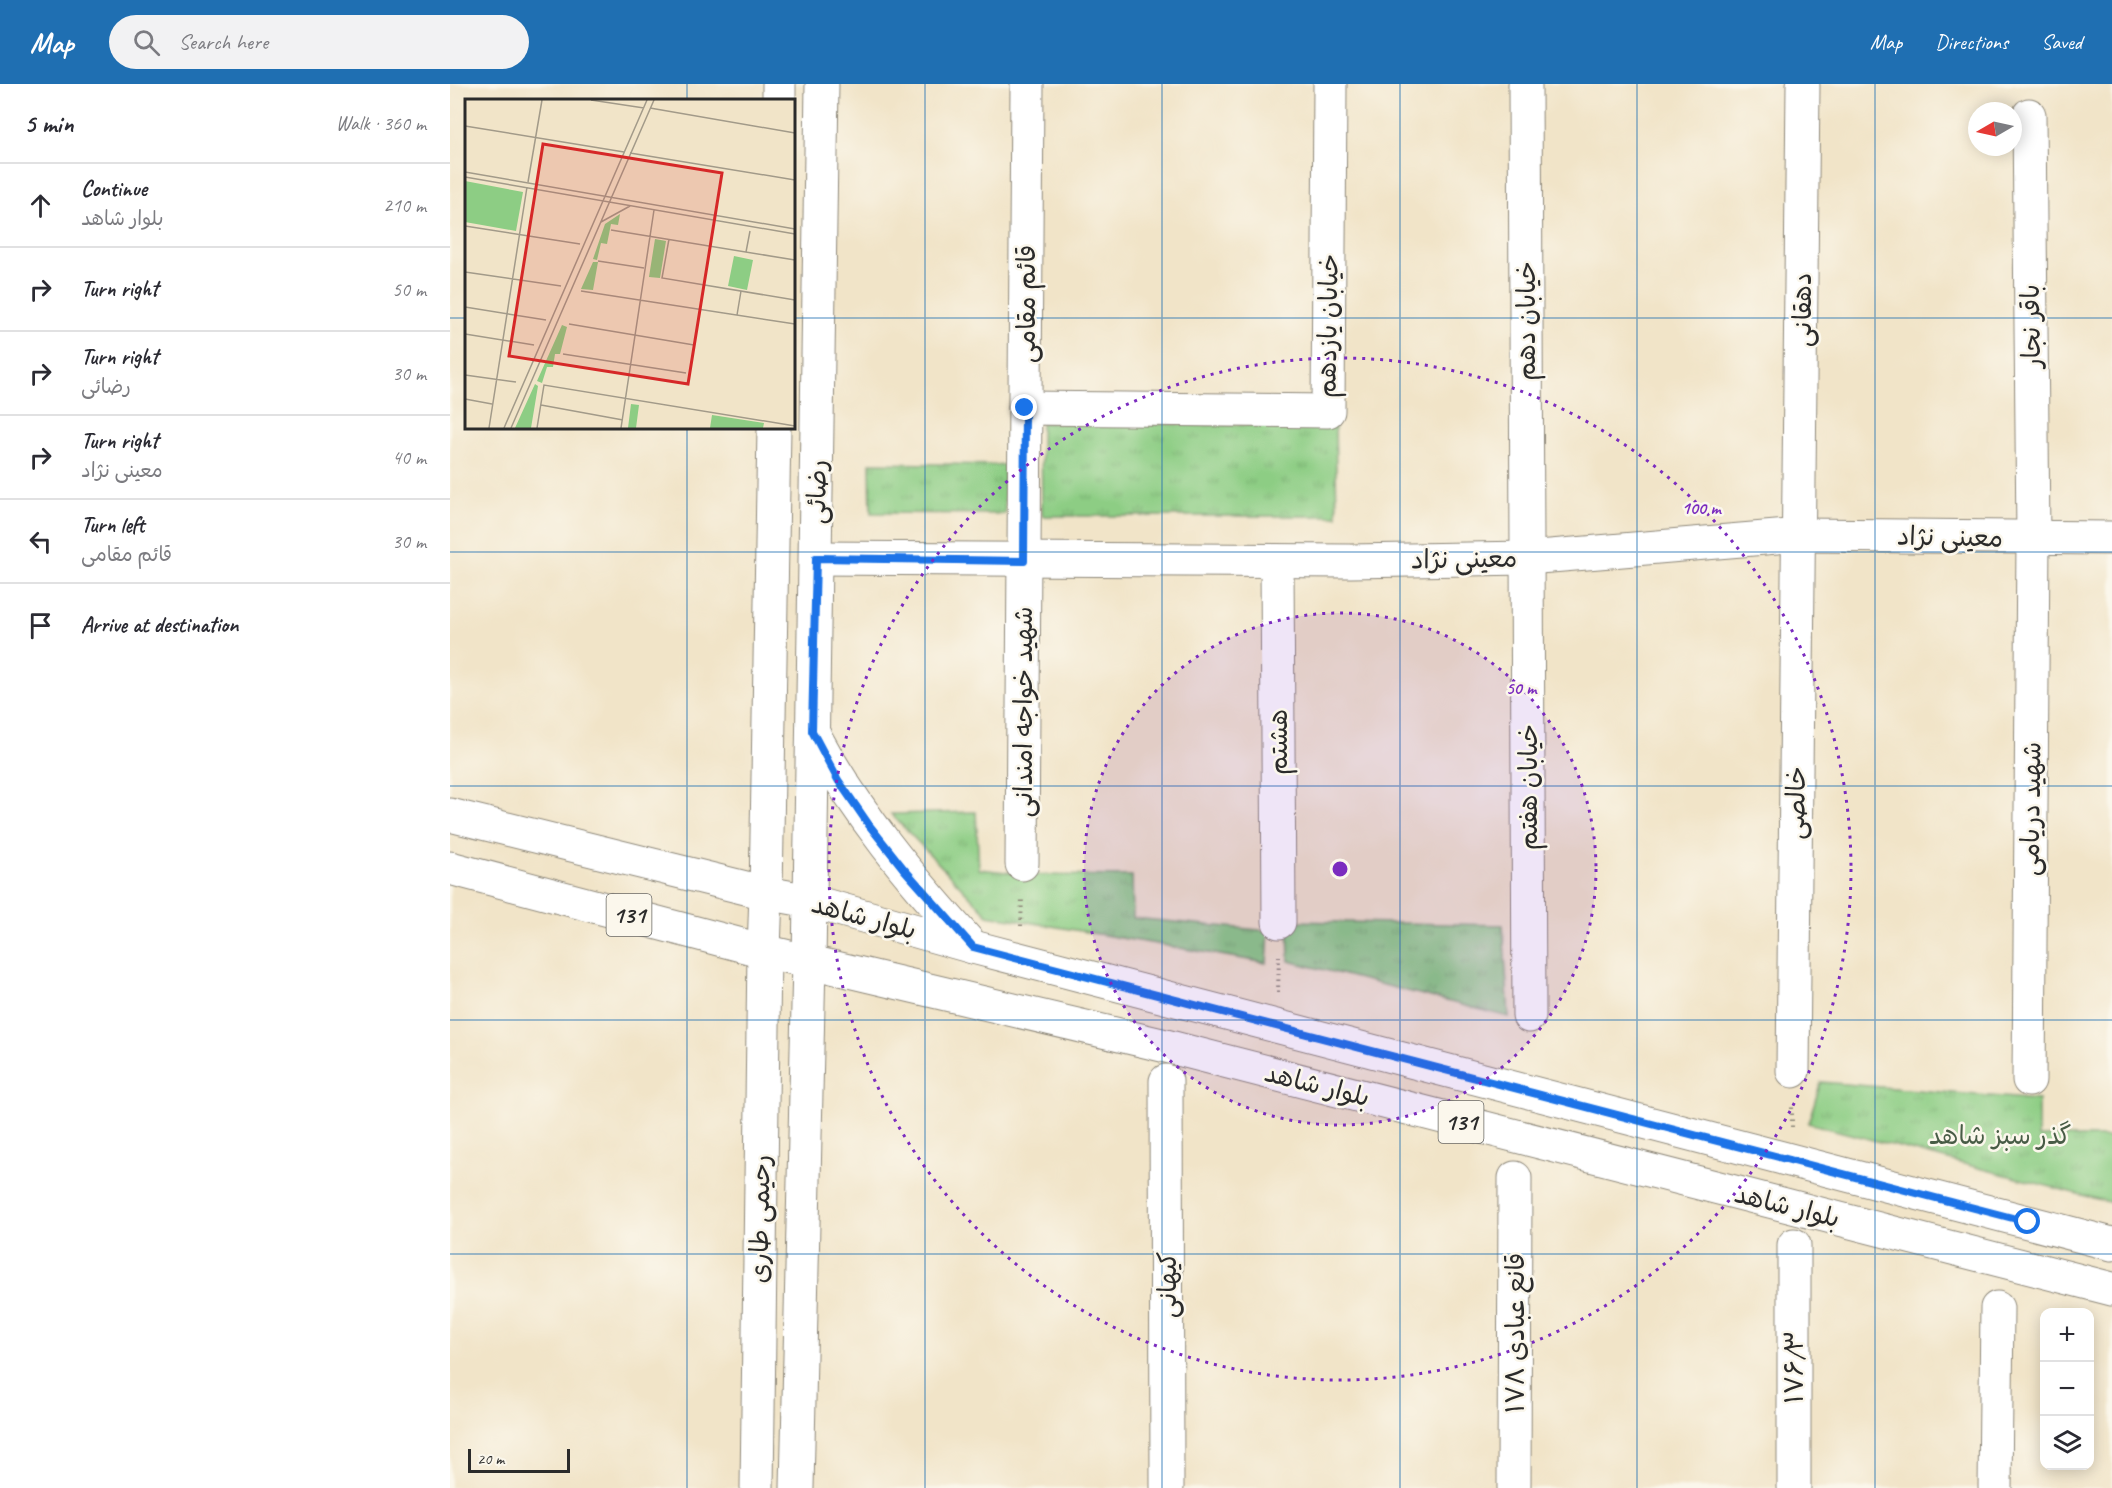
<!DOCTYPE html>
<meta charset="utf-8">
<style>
:root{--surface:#fff;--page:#f2f2f3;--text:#2b2b33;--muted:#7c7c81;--line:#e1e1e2;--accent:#1f6fb2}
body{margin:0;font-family:Caveat,"Playpen Sans Arabic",sans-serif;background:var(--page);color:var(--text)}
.controls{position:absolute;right:18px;bottom:18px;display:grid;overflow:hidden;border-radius:12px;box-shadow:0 3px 15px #0003}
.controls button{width:54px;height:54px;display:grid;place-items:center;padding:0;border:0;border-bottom:2px solid var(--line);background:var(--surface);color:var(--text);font:30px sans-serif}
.compass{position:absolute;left:1518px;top:18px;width:54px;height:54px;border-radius:50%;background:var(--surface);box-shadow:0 3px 15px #0003;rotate:261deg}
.scale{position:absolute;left:18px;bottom:15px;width:102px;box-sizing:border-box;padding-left:6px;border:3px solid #2b2b2b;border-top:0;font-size:16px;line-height:21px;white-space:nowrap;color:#2b2b2b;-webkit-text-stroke:4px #fbf7ec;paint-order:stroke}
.stop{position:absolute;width:18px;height:18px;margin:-14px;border:4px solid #1a73e8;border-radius:50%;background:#fff}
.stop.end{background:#1a73e8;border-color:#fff;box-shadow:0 2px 6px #0008}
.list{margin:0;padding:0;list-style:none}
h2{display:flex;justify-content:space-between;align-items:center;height:78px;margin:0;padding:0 24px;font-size:26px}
h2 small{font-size:20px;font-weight:400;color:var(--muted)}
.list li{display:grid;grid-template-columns:39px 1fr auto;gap:18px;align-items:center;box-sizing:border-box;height:84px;padding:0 24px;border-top:2px solid var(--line)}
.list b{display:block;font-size:22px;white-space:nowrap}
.list p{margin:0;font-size:20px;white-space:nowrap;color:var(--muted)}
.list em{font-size:20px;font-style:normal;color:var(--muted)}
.icon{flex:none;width:33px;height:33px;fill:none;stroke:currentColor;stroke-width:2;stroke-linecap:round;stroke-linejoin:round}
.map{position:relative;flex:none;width:1662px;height:1404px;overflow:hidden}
header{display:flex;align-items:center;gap:36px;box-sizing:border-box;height:84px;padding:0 30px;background:var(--accent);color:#fff}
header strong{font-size:28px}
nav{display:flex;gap:33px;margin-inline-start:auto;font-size:21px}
.search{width:420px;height:54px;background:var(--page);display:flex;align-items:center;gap:15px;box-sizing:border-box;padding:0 21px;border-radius:33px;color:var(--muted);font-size:22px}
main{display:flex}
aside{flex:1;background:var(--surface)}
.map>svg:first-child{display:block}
.park{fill:url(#park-tufts);stroke:#5c7c58;stroke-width:1.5}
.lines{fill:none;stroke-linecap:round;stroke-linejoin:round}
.street-casing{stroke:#8e887a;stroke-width:35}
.secondary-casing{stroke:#8e887a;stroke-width:35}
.primary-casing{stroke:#8e887a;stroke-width:35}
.path{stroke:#8e887a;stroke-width:4;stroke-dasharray:1.5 4.5;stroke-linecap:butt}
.street{stroke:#fff;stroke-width:33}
.secondary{stroke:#fff;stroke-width:33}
.primary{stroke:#fff;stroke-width:33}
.route{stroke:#1a73e8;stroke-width:8}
.grid{fill:none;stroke:#1f6fb2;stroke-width:1.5;stroke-opacity:0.55}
.ring{fill:none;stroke:#7b2cbf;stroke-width:3;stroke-dasharray:3 6}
.labels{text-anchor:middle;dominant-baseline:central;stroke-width:5;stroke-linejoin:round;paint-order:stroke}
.shield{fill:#fbf7ec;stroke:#696865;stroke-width:1.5}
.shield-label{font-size:24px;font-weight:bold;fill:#2b2b2b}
.street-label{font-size:26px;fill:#2b2b2b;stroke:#fbf7ec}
.park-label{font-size:26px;fill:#485c46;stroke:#fbf7ec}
.inset-road{fill:none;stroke:#a29a89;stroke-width:1.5}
.view{fill:#d62828;fill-opacity:0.15;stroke:#d62828;stroke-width:3}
.inset-edge{fill:none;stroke:#2b2b2b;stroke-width:3}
.centre{fill:#7b2cbf;stroke:#fbf7ec;stroke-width:3}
.ring-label{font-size:18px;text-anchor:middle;font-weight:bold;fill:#7b2cbf;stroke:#fbf7ec;stroke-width:5;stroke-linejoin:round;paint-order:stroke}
</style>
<header>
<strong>Map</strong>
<div class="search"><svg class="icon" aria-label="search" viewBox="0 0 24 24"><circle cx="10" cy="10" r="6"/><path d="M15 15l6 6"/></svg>Search here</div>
<nav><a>Map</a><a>Directions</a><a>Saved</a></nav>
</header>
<main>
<aside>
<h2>5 min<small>Walk · 360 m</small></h2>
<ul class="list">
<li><svg class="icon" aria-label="ahead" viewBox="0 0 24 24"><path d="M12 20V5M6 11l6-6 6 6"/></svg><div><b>Continue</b><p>بلوار شاهد</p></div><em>210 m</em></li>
<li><svg class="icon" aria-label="right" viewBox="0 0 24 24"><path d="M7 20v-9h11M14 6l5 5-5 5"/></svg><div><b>Turn right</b></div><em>50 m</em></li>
<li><svg class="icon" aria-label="right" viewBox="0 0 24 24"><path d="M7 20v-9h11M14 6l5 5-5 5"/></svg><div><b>Turn right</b><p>رضائی</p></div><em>30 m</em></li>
<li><svg class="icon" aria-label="right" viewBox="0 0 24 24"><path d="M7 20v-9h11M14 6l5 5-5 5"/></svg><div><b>Turn right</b><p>معینی نژاد</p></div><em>40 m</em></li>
<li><svg class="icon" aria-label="left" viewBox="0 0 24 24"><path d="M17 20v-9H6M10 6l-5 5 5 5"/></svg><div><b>Turn left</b><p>قائم مقامی</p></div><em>30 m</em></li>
<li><svg class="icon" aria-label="arrive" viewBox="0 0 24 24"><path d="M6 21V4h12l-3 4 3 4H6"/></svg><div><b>Arrive at destination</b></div></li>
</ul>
</aside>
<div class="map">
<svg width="1662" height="1404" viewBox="0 0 1662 1404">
<defs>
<pattern id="park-tufts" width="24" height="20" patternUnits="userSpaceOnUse" patternTransform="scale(1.5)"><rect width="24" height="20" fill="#8dcd84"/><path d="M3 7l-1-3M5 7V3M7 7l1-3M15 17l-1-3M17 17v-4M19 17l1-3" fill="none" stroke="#7ab072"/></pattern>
</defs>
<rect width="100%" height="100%" fill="#fbf7ec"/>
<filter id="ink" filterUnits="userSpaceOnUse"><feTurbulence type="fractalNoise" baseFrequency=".0167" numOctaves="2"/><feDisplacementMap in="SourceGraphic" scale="12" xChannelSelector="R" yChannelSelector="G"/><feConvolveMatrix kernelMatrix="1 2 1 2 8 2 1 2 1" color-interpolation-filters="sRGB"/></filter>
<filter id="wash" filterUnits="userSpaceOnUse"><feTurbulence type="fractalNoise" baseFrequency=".008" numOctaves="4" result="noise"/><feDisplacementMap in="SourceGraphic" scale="24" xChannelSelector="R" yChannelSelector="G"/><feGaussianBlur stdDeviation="1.35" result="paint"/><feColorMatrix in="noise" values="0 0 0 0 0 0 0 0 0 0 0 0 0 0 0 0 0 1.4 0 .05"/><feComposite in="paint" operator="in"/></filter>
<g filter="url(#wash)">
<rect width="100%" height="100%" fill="#f1e4c8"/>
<!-- park -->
<g class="park">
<path d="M 591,339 L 885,342 L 887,432 L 592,432 Z"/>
<path d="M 420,379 L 554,381 L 555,430 L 421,429 Z"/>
<path d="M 526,728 L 529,785 L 584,791 L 682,792 L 683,834 L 819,847 L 817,879 L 538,831 L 441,730 Z"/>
<path d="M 838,837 L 1053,841 L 1059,933 L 839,877 Z"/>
<path d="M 1371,998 L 1588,1016 L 1588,1053 L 1662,1053 L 1662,1119 L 1358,1039 Z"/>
</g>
</g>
<g filter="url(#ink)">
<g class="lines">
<!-- street casing -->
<g class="street-casing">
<g id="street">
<path d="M 1075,0 L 1079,932"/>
<path d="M 1579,31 L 1583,454 L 1579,996"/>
<path d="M 575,324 L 878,327 L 880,0"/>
<path d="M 366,474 L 901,477 L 1077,474 L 1350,451 L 1662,454"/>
<path d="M 827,477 L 829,838"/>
<path d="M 572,780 L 577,0"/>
<path d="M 1343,987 L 1353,1"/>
<path d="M 716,997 L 717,1404"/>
<path d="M 1344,1161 L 1344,1404"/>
<path d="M 1064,1404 L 1065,1094"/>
<path d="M 1545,1404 L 1547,1224"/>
</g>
</g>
<!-- secondary casing -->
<g class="secondary-casing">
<g id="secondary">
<path d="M 329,16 L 329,0"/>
<path d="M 363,649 C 406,729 462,796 523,863"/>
<path d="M 316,809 L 324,344"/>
<path d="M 360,817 L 372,0"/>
<path d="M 307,1404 L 314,867"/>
<path d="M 347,1404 L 359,877"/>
</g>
</g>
<!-- primary casing -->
<g class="primary-casing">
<g id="primary">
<path d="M 0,731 L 316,809 L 360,817 L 523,863 L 1662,1160"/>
<path d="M 0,784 L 314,867 L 716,962 L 1662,1205"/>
<path d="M 314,867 L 316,809"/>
<path d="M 359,877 L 360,817"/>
</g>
</g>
<!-- path -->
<g class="path">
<path d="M 571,842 L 572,813"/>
<path d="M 828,909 L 829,872"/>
<path d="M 1342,1043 L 1342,1021"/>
</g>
<!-- street -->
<use href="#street" class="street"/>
<!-- secondary -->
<use href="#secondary" class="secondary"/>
<!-- primary -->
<use href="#primary" class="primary"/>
</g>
</g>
<g class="lines" filter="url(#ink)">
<!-- route -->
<path class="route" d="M 575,324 L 574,477 L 366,474 L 362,647 L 388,696 L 419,741 L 453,784 L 523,863 L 1578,1138"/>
</g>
<!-- grid -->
<path class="grid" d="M 237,0 L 237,16M 475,0 L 475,1404M 712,0 L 712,1404M 950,0 L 950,1404M 1187,0 L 1187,1404M 1425,0 L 1425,1404M 0,234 L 16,234M 344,234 L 1662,234M 237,344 L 237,1404M 0,468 L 1662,468M 0,702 L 1662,702M 0,936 L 1662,936M 0,1170 L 1662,1170"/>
<!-- distance rings -->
<circle cx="890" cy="785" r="256" fill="#7b2cbf" fill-opacity=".12"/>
<g class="ring">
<circle cx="890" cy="785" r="256"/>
<circle cx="890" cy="785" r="511"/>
</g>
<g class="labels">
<!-- shield labels -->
<g class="shield">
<rect x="156.5" y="810" width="45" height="42" rx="4.5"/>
<rect x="988.5" y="1017" width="45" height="42" rx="4.5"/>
</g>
<g class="shield-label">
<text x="179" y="831">131</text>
<text x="1011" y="1038">131</text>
</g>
<!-- street labels -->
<g class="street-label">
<text transform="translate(576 220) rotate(-90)">قائم مقامی</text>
<text transform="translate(1352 226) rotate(-90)">دهقانی</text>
<text transform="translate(1076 237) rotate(-90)">خیابان دهم</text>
<text transform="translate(878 242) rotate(-89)">خیابان یازدهم</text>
<text transform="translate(1581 242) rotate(-91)">باقر نجار</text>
<text transform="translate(367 408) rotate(-89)">رضائی</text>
<text transform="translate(1500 453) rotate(1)">معینی نژاد</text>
<text transform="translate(1014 475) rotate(-1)">معینی نژاد</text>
<text transform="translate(573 628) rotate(-90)">شهید خواجه امندانی</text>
<text transform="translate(828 658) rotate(-90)">هشتم</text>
<text transform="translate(1078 703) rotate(-90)">خیابان هفتم</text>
<text transform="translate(1346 719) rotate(-89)">خالصی</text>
<text transform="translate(1581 725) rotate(-89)">شهید دریامی</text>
<text transform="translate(414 833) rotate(15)">بلوار شاهد</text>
<text transform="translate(867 1001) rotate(14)">بلوار شاهد</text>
<text transform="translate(1337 1122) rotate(14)">بلوار شاهد</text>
<text transform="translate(310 1135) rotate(-89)">رحیمی طاری</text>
<text transform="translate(717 1201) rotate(-90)">کیهانی</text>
<text transform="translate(1065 1249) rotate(-90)">قانع عبادی ۱۷۸</text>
<text transform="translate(1344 1283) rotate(-90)">۱۷۶/۳</text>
</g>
<!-- park labels -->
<g class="park-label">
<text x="1550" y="1051">گذر سبز شاهد</text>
</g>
</g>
<!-- overview -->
<g transform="translate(15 15)">
<rect width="330" height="330" fill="#f1e4c8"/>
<path d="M 0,82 L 58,93 L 51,132 L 0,123 ZM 155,115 L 153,126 L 146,125 L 142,145 L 136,144 L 132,161 L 128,160 L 140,125 ZM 190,140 L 201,142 L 195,179 L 184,178 ZM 269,157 L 288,161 L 282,191 L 263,187 ZM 128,163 L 133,163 L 128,191 L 116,190 ZM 97,226 L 102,228 L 95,255 L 90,255 L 88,268 L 82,268 L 77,284 L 72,282 ZM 70,285 L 73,287 L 66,329 L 50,329 ZM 166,305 L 174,306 L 171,329 L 163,329 ZM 247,316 L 299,324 L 298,329 L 245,329 Z" fill="#8dcd84"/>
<path class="inset-road" d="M 126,1 L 179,9M 185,9 L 330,34M 0,27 L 159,53M 165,54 L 330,81M 0,73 L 330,130M 0,78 L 330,135M 63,83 L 77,1M 136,123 L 165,107M 0,127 L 115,145M 146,131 L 330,161M 204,140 L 197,179 L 330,201M 281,153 L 285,132M 133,162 L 179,169M 0,173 L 96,187M 116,192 L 330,225M 0,208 L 81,221M 272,216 L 276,192M 104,225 L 229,246M 0,235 L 69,246M 98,255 L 221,274M 0,276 L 51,283M 0,300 L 27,305M 76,306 L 158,321M 24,329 L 62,88M 39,329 L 182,1M 46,329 L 189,1M 72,329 L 79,286 L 330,327M 156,329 L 189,111"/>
<path class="view" d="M 78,45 L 257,74 L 223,285 L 44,257 Z"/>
<rect width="330" height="330" class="inset-edge"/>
</g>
<circle cx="890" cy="785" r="9" class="centre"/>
<g class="ring-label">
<text x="1251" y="430">100 m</text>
<text x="1071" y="610">50 m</text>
</g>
</svg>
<div class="controls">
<button>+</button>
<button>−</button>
<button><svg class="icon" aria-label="layers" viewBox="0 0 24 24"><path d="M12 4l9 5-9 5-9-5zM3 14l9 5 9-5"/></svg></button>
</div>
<svg class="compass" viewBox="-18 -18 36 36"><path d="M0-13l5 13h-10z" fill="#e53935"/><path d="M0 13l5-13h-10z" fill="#7c7c81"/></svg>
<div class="scale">20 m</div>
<div class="stop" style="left:1578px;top:1138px"></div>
<div class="stop end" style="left:575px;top:324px"></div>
</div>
</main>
